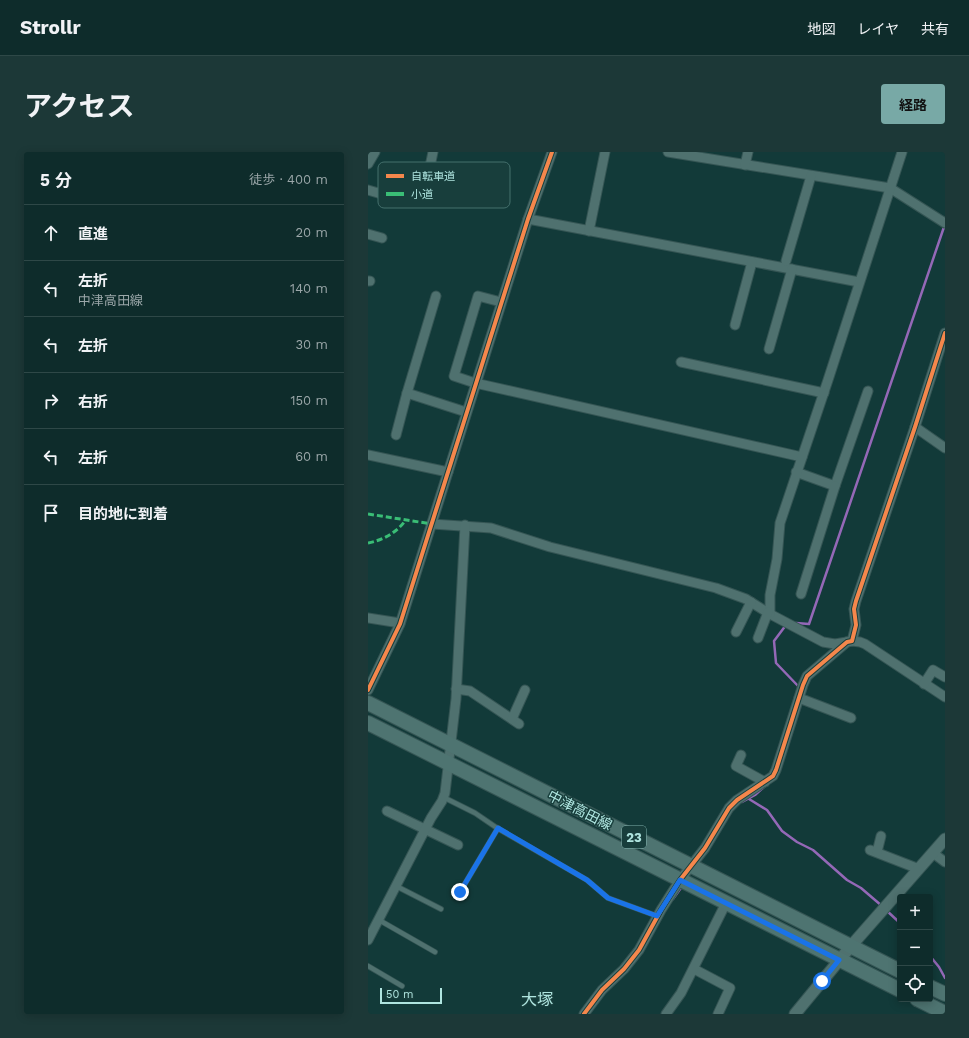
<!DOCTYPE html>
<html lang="ja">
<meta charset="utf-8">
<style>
:root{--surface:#0e2c2b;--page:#1c3837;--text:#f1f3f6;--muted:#9ba7a9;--line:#2e4847;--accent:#78a9a6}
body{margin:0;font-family:"Work Sans","Noto Sans JP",sans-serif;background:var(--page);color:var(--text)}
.controls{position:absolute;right:12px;bottom:12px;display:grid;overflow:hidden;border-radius:4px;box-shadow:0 2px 10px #0003}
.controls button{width:36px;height:36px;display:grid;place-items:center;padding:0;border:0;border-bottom:1px solid var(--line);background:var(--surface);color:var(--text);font:20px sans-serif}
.scale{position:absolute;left:12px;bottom:10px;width:62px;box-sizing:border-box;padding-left:4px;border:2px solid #afe5e0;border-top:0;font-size:11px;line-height:14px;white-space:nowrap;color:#afe5e0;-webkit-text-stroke:3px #183e3c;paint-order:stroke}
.stop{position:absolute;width:12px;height:12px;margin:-9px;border:3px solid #1a73e8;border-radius:50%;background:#fff}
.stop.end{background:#1a73e8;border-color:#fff;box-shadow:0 1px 4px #0008}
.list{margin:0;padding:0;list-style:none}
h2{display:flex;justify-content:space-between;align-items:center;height:52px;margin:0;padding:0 16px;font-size:17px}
h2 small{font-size:13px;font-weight:400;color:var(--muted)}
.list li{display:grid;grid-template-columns:26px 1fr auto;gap:12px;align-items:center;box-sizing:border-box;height:56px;padding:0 16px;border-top:1px solid var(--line)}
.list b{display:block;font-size:15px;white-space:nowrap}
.list p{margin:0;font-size:13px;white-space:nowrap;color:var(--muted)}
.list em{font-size:13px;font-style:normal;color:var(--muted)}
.icon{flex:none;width:22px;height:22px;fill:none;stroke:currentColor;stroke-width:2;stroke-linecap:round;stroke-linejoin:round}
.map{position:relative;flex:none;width:577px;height:862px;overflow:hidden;border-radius:4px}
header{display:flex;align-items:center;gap:24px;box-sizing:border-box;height:56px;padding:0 20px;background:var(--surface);border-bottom:1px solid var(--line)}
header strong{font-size:19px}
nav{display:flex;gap:22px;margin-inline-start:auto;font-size:14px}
.intro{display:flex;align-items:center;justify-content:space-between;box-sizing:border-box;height:96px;padding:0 24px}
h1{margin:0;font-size:28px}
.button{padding:10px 18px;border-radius:4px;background:var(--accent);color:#111;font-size:14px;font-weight:700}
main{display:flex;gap:24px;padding:0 24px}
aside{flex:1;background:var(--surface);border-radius:4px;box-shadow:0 2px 10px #0003}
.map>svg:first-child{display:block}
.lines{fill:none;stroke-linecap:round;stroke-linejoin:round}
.stream{stroke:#9468b7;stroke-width:2.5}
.service-casing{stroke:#355554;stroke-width:6}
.minor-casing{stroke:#355554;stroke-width:11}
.tertiary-casing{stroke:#355554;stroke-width:13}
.primary-casing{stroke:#355554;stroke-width:16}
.service{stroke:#4f716f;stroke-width:4.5}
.minor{stroke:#4f716f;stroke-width:9}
.tertiary{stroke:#4f716f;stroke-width:11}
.primary{stroke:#4e7471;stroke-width:14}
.quiet{stroke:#3abd76;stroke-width:3;stroke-dasharray:6 3;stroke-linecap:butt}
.cycleway-casing{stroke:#183e3c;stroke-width:6}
.cycleway{stroke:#f5874c;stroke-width:4}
.route{stroke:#1a73e8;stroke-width:5}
.labels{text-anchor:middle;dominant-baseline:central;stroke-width:3;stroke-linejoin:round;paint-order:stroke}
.shield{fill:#183e3c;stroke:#82b3af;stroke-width:1}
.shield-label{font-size:13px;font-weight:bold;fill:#afe5e0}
.street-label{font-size:14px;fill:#afe5e0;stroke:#183e3c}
.quarter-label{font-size:16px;fill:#afe5e0;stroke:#183e3c}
.key{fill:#183e3c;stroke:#45706d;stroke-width:1}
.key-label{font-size:11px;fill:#afe5e0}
</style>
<header>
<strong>Strollr</strong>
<nav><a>地図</a><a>レイヤ</a><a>共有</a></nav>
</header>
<div class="intro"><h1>アクセス</h1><a class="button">経路</a></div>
<main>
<aside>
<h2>5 分<small>徒歩 · 400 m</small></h2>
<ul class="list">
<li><svg class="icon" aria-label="ahead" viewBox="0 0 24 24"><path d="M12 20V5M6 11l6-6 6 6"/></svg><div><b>直進</b></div><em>20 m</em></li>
<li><svg class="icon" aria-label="left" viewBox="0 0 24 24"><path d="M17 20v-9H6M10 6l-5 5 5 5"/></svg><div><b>左折</b><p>中津高田線</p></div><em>140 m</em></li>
<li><svg class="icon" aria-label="left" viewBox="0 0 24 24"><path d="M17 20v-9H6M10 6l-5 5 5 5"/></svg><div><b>左折</b></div><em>30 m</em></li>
<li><svg class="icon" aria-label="right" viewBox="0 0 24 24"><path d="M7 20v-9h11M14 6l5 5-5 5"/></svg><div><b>右折</b></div><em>150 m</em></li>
<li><svg class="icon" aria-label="left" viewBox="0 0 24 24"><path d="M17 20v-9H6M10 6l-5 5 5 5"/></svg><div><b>左折</b></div><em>60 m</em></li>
<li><svg class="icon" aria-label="arrive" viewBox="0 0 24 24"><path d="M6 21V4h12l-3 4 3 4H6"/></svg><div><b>目的地に到着</b></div></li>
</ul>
</aside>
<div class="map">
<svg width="577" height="862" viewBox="0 0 577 862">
<rect width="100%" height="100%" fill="#123a39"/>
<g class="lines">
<!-- stream -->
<g class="stream">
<path d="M 428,471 L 441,472 L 577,72"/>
<path d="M 418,473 L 406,489 L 408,511 L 431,535"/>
<path d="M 381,647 L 399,658 L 414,679 L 429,690 L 445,698 L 479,728 L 493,736 L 514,754"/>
<path d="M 374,650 L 387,643 L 397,634"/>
<path d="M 305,747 L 315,733"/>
<path d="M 518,758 L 532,771"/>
<path d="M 562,804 L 571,815 L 577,826"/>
</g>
<!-- service casing -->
<g class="service-casing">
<g id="service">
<path d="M 75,645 L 107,661 L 129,676 L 219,728 L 240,746 L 289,764"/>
<path d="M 28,734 L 73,757"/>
<path d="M 92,740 L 130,676"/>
<path d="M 11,768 L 67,800"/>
<path d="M 0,814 L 34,834"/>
</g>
</g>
<!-- minor casing -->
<g class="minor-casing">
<g id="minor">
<path d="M 300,0 L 522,36 L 577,71"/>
<path d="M 0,12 L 7,0"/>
<path d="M 377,13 L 380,0"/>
<path d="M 60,24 L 65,0"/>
<path d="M 0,38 L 24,45"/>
<path d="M 160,67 L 491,130"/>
<path d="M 221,79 L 237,0"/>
<path d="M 0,82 L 14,86"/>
<path d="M 418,109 L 443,24"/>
<path d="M 0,129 L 2,129"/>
<path d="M 68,144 L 39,241 L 98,260"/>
<path d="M 133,150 L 110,144 L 86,224 L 107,231 L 434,305"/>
<path d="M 367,173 L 384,110"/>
<path d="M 401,197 L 424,117"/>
<path d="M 313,210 L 456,241"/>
<path d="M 547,275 L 577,296"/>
<path d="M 28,283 L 39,241"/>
<path d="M 0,303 L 80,320"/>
<path d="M 428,320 L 467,334 L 500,239"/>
<path d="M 64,372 L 123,376 L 182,395 L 348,436 L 378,447 L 402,462 L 455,490 L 467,492 L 479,490"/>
<path d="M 433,442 L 467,334"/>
<path d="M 402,462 L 402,443 L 409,407 L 412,371 L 460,228 L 534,0"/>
<path d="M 0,466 L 32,471"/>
<path d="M 368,480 L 383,450"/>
<path d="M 390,486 L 400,460"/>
<path d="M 484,489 L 492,490 L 497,492 L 577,545"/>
<path d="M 556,532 L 565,518 L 577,525"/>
<path d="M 88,537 L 102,539 L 151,572"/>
<path d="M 0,538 L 32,472 L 160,67 L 184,0"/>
<path d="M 431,546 L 483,566"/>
<path d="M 144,567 L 157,538"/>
<path d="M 373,603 L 368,614 L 397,630"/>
<path d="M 19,659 L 90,693"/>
<path d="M 502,698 L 551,717"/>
<path d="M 509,700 L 513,684"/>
<path d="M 565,701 L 577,710"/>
<path d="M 0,788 L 63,666 L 74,649 L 77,641 L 88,547 L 97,373"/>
<path d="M 326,817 L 362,836 L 350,862"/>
<path d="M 216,862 L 234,838 L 256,817 L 271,798 L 293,758 L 312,728 L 337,696 L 361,656 L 369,648 L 405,624 L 408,618 L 435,533 L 439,524 L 479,490 L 484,489 L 488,473 L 486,457 L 488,449 L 547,275 L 577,181"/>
<path d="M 298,862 L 313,841 L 358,751"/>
</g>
</g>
<!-- tertiary casing -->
<g class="tertiary-casing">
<path id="tertiary" d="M 427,862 L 483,794 L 577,687"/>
</g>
<!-- primary casing -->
<g class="primary-casing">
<g id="primary">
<path d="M 0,551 L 532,819"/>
<path d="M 0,571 L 532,838"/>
<path d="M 562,835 L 577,842"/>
<path d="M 549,847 L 577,861"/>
</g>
</g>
<!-- service -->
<use href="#service" class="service"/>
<!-- minor -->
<use href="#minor" class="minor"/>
<!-- tertiary -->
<use href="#tertiary" class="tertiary"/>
<!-- primary -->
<use href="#primary" class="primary"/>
<!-- quiet -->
<g class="quiet">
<path d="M 0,362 L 64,372"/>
<path d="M 0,391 C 15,388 28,381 37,369"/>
</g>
<!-- cycleway casing -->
<g class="cycleway-casing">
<g id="cycleway">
<path d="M 0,538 L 32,472 L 160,67 L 184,0"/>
<path d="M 216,862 L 234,838 L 256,817 L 271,798 L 293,758 L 312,728 L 337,696 L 361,656 L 369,648 L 405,624 L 408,618 L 435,533 L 439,524 L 479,490 L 484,489 L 488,473 L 486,457 L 488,449 L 547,275 L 577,181"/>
</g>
</g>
<!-- cycleway -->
<use href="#cycleway" class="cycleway"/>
</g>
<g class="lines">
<!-- route -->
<path class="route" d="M 92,740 L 130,676 L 219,728 L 240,746 L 289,764 L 312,728 L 471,808 L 454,829"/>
</g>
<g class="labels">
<!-- shield labels -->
<rect class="shield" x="254" y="674" width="24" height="22" rx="3"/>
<g class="shield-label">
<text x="266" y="685">23</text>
</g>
<!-- street labels -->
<g class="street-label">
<text transform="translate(212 658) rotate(27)">中津高田線</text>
</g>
<!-- quarter labels -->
<g class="quarter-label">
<text x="169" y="847">大塚</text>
</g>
</g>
<!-- legend -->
<rect x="10" y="10" width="132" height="46" rx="6" class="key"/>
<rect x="18" y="22" width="18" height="4" fill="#f5874c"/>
<rect x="18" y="40" width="18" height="4" fill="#3abd76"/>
<g class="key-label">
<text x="43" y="28">自転車道</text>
<text x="43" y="46">小道</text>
</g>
</svg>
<div class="controls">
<button>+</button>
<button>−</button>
<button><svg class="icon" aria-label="locate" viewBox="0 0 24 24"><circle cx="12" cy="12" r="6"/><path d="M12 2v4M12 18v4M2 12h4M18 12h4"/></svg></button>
</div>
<div class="scale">50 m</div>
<div class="stop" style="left:454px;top:829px"></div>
<div class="stop end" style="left:92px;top:740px"></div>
</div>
</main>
